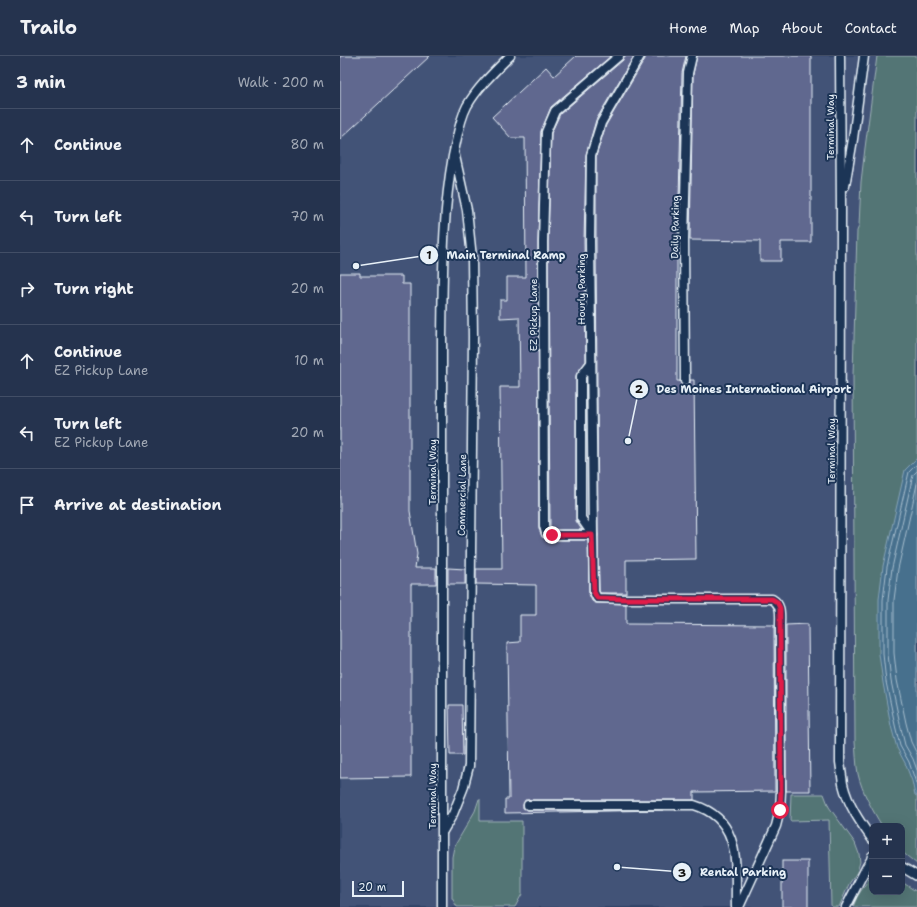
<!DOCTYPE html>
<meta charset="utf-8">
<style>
:root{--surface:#25334e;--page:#313f58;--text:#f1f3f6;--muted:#a3aab6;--line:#424e66}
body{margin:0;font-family:"Shantell Sans",sans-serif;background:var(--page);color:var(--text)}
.controls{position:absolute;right:12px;bottom:12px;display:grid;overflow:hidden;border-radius:8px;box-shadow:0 4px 16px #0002}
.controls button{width:36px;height:36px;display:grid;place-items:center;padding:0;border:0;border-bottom:1px solid var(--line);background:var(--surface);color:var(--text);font:20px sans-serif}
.scale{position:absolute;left:12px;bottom:10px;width:52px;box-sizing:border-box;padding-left:4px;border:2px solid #e8f1f8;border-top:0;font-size:11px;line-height:14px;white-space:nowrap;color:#e8f1f8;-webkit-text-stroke:3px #1d3557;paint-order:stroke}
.stop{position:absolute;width:12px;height:12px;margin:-9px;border:3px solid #e11d48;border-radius:50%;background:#fff}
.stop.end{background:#e11d48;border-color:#fff;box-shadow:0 1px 4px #0008}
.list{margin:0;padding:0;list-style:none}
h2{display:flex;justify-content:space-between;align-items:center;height:52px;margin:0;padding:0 16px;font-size:17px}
h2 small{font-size:13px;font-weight:400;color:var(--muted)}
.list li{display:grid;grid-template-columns:26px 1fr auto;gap:12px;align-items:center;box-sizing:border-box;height:72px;padding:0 16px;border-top:1px solid var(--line)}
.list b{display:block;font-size:15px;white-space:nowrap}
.list p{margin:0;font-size:13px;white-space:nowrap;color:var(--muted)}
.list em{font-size:13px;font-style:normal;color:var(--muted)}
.icon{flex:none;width:22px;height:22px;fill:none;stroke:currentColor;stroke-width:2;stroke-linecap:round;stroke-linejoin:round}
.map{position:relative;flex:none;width:577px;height:851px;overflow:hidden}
header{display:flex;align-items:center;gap:24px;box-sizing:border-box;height:56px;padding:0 20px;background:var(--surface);border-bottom:1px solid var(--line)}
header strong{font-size:19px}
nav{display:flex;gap:22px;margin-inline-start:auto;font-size:14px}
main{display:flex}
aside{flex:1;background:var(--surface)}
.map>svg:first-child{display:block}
.built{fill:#425277;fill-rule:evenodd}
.green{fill:#537474;stroke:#9eb2b6}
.water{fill:#46708d;stroke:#87a4b8}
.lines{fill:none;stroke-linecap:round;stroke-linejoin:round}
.shore{stroke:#a7bdcd;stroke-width:1}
.building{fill:#61688f;stroke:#e8f1f8}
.lane-casing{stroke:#e8f1f8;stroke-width:11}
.lane{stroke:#1d3557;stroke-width:8}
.route{stroke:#e11d48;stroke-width:5}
.labels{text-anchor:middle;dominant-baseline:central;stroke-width:4;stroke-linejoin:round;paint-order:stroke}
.street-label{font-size:10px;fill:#e8f1f8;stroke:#1d3557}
.leader{fill:none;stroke:#e8f1f8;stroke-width:1.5}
.callout-dot{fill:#e8f1f8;stroke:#1d3557;stroke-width:1.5}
.mark-label{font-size:12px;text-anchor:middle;font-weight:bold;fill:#111}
.callout-label{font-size:11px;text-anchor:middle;font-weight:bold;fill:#e8f1f8;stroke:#1d3557;stroke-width:4;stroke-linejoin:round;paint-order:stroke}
</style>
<header>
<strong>Trailo</strong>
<nav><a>Home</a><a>Map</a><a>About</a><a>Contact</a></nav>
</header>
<main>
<aside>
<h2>3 min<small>Walk · 200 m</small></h2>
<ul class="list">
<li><svg class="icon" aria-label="ahead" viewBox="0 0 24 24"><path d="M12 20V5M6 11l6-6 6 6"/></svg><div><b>Continue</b></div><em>80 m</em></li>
<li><svg class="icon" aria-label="left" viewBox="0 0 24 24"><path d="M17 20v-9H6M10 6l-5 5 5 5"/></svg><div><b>Turn left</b></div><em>70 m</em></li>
<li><svg class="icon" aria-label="right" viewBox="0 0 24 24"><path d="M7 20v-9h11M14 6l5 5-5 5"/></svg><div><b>Turn right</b></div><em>20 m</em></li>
<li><svg class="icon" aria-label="ahead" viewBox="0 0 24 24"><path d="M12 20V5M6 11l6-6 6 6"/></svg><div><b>Continue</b><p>EZ Pickup Lane</p></div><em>10 m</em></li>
<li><svg class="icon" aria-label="left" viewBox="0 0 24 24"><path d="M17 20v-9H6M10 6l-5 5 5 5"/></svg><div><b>Turn left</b><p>EZ Pickup Lane</p></div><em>20 m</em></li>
<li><svg class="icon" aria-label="arrive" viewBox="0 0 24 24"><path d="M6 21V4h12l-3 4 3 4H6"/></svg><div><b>Arrive at destination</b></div></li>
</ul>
</aside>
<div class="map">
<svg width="577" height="851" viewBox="0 0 577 851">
<rect width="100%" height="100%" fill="#314468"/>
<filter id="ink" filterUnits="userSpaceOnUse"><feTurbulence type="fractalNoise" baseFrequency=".025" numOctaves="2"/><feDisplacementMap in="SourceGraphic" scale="8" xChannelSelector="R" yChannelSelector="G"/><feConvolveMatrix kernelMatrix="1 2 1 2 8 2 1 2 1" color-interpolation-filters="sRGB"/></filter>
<g filter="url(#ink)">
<!-- built -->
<path class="built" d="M 0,0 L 577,0 L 577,851 L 0,851 ZM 532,770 L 562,770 L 562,836 L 532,836 Z"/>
<!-- green -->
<g class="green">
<path d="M 537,0 L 577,0 L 577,808 L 562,796 L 562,770 L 542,770 C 532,753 522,736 518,718 C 516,707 516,696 515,686 L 513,319 L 517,175 L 519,170 L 521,126 L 525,92 Z"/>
<path d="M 451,738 L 484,738 L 489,751 L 515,787 L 519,798 L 520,806 L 517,816 L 509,828 L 499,851 L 492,851 L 491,849 L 489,764 L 450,765 Z"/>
<path d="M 139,743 L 140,743 L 140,765 L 182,765 L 182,838 L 175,851 L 117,851 L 112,842 L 112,801 L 114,791 L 135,755 Z"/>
<path d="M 532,818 L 532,836 L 562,836 L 562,826 L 577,836 L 577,851 L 513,851 L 517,841 Z"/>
</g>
<!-- water -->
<path class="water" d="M 577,402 L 577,740 L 575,739 L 572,725 L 565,707 L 557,692 L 551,670 L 543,627 L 539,598 L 539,543 L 543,510 L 565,414 Z"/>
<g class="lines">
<!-- shore -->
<g class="shore">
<path d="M 577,408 L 569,416 L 547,511 L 543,544 L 543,598 L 546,626 L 555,669 L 560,690 L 569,706 L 575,724 L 577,731"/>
<path d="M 577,415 L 573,419 L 552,512 L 548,544 L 548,598 L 551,625 L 560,668 L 565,689 L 573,703 L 577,714"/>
<path d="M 577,428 L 558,513 L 554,544 L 554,597 L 557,624 L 566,667 L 571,686 L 577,698"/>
</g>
</g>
<!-- building -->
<g class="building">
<path d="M 0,0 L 90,0 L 0,83 Z"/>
<path d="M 236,0 L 271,0 L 211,51 L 201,76 L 198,186 L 199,472 L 202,481 L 210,484 L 248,484 L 249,538 L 252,545 L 256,547 L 286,548 L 286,568 L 434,569 L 435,735 L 354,736 L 354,744 L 185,744 L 183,749 L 183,752 L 188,754 L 323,754 L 165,757 L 165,743 L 169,743 L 167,587 L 180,586 L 180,559 L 196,559 L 196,529 L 136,528 L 136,513 L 162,513 L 160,331 L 180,331 L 179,261 L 160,262 L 160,244 L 167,244 L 167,221 L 186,221 L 185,82 L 171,82 L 152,61 L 206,11 L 214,20 Z"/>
<path d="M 284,0 L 294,0 L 256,64 L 246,99 L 244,185 L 246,305 L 237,317 L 236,320 L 236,465 L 242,474 L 213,474 L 210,473 L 210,469 L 208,186 L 211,77 L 220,58 L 283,4 Z"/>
<path d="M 305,0 L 346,0 L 342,17 L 338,184 L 337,184 L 337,325 L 340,325 L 342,330 L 345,330 L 350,328 L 350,324 L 354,324 L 356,503 L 286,504 L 286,537 L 260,537 L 259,535 L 258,479 L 256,185 L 256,100 L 266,69 L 305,3 Z"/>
<path d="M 357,0 L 471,0 L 471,186 L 441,186 L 441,205 L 420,205 L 420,185 L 350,184 L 353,18 Z"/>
<path d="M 0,217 L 20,217 L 20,220 L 62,220 L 62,228 L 70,228 L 70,455 L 77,498 L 75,512 L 96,512 L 96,528 L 71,528 L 71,721 L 0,722 Z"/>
<path d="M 108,512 L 125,513 L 125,528 L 108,528 Z"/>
<path d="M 468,568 L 470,735 L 446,735 L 446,569 Z"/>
<path d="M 109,649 L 122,649 L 123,699 L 110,699 Z"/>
<rect x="442" y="805" width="26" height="46"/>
</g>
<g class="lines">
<!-- lane casing -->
<g class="lane-casing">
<g id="lane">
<path d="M 279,0 L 215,55 L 206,76 L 203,186 L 204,470 L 206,477 L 212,479 L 253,479 L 254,536 L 257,542 L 286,543 L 432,543 C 442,549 440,558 440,569 L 441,735 L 440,754 L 436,770 L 399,851"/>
<path d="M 500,0 L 501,152 L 500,706 C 501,713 502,721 503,728 C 508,749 520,766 532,783"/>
<path d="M 505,130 L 513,83 L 524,0"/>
<path d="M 251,307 L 241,320 L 241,462 L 252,478"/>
<path d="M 345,325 L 344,184 L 348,17 L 352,0"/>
<path d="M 253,479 L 250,185 L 251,99 L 261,67 L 300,0"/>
<path d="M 188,749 L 354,749 C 403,764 395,810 396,851"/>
<path d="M 103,775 L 113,758 L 123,733 L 129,710 L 133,281 L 132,202 L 127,154 L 115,100"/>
<path d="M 562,811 L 577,820"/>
<path d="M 102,851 L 102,281 C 103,220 102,160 113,100 C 117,83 119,65 127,50 C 138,31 155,15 170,0"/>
<path d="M 506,851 L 527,810 L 531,804 L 532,800"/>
</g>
</g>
<!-- lane -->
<use href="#lane" class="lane"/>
</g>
</g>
<g class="lines" filter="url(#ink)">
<!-- route -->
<path class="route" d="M 212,479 L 252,479 L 254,536 L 257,542 L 286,543 L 432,543 L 437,546 L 440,552 L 440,569 L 441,735 L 440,754"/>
</g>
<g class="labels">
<!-- street labels -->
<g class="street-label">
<text transform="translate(490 71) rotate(-90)">Terminal Way</text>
<text transform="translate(335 171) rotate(-89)">Daily Parking</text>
<text transform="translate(241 233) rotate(-90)">Hourly Parking</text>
<text transform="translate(193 259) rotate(-90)">EZ Pickup Lane</text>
<text transform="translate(491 395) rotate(-90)">Terminal Way</text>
<text transform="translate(92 416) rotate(-90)">Terminal Way</text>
<text transform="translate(122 439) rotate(-89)">Commercial Lane</text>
<text transform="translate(92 740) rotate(-90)">Terminal Way</text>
</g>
</g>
<!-- callouts -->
<path class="leader" d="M16 210L89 199M288 385L299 333M277 811L342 816"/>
<g class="callout-dot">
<circle cx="16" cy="210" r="4"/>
<circle cx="288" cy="385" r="4"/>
<circle cx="277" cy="811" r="4"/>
<circle cx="89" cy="199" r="10"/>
<circle cx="299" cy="333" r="10"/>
<circle cx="342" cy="816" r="10"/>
</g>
<g class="mark-label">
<text x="89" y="203">1</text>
<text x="299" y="337">2</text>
<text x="342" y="821">3</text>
</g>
<g class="callout-label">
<text x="166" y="203">Main Terminal Ramp</text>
<text x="414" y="337">Des Moines International Airport</text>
<text x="403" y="820">Rental Parking</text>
</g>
</svg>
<div class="controls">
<button>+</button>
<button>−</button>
</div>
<div class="scale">20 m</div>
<div class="stop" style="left:440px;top:754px"></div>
<div class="stop end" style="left:212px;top:479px"></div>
</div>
</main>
